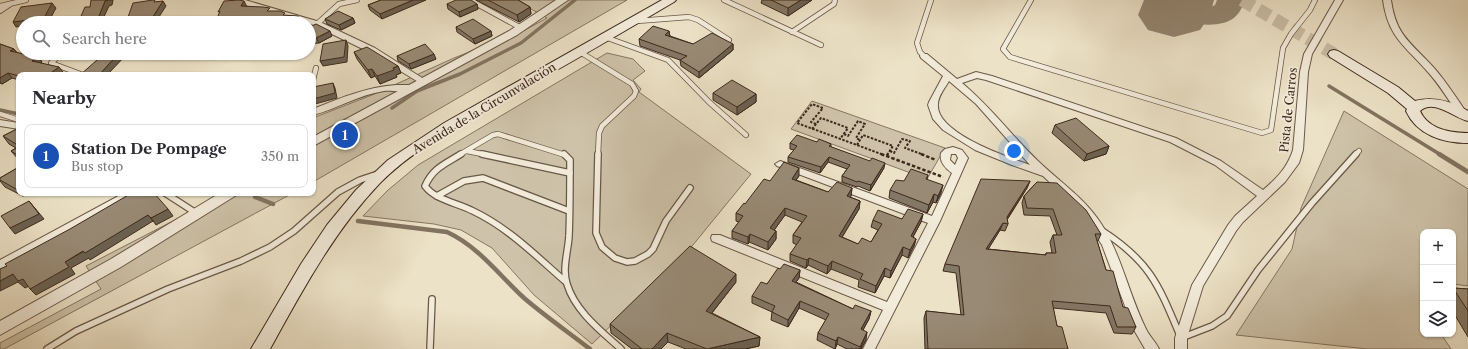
<!DOCTYPE html>
<meta charset="utf-8">
<style>
:root{--surface:#fff;--page:#f7f7f7;--text:#2b2b33;--muted:#7c7c81;--line:#e1e1e2;--accent:#0b8043}
body{margin:0;font-family:"Libre Caslon Text",serif;background:var(--page);color:var(--text)}
.controls{position:absolute;right:12px;bottom:12px;display:grid;overflow:hidden;border-radius:8px;box-shadow:0 1px 3px #0004}
.controls button{width:36px;height:36px;display:grid;place-items:center;padding:0;border:0;border-bottom:1px solid var(--line);background:var(--surface);color:var(--text);font:20px sans-serif}
.you{position:absolute;left:1014px;top:151px;width:14px;height:14px;margin:-10px;border:3px solid #fff;border-radius:50%;background:#1a73e8;box-shadow:0 0 0 6px #1a73e833}
.badge{display:grid;place-items:center;width:26px;height:26px;border-radius:50%;background:var(--accent);color:#fff;font-size:13px;font-weight:700}
.pin{position:absolute;translate:-50% -50%;border:2px solid #fff;box-shadow:0 1px 4px #0006}
.list{margin:0;padding:0;list-style:none}
h2{display:flex;justify-content:space-between;align-items:center;height:52px;margin:0;padding:0 16px;font-size:17px}
h2 small{font-size:13px;font-weight:400;color:var(--muted)}
.list li{display:grid;grid-template-columns:26px 1fr auto;gap:12px;align-items:center;box-sizing:border-box;height:64px;margin:0 8px 8px;padding:0 8px;border:1px solid var(--line);border-radius:8px}
.list b{display:block;font-size:15px;white-space:nowrap}
.list p{margin:0;font-size:13px;white-space:nowrap;color:var(--muted)}
.list em{font-size:13px;font-style:normal;color:var(--muted)}
.icon{flex:none;width:22px;height:22px;fill:none;stroke:currentColor;stroke-width:2;stroke-linecap:round;stroke-linejoin:round}
.map{position:relative;flex:none;width:1468px;height:349px;overflow:hidden}
.search{position:absolute;background:var(--surface);box-shadow:0 1px 3px #0004;left:16px;top:16px;width:300px;height:44px;display:flex;align-items:center;gap:10px;box-sizing:border-box;padding:0 14px;border-radius:22px;color:var(--muted);font-size:15px}
.panel{position:absolute;background:var(--surface);box-shadow:0 1px 3px #0004;left:16px;top:72px;width:300px;height:124px;border-radius:8px}
.map>svg:first-child{display:block}
.green{fill:#cec3aa;stroke:#867663}
.lines{fill:none;stroke-linecap:round;stroke-linejoin:round}
.stream-far1{stroke:#827360;stroke-width:3.5}
.stream{stroke:#827360;stroke-width:4.5}
.taxiway{fill:#948672;fill-rule:evenodd}
.runway{fill:#948672;fill-rule:evenodd}
.secondary-tunnel{stroke:#c9bda5;stroke-width:13;stroke-dasharray:13 6;stroke-linecap:butt}
.service-far1-casing{stroke:#695847;stroke-width:6}
.service-casing{stroke:#695847;stroke-width:8}
.minor-casing{stroke:#695847;stroke-width:2}
.tertiary-casing{stroke:#695847;stroke-width:2}
.secondary-casing{stroke:#3d2a1c;stroke-width:2}
.path-far1{stroke:#3d2a1c;stroke-width:2;stroke-dasharray:2.5 1.5;stroke-linecap:butt}
.path{stroke:#3d2a1c;stroke-width:2.5;stroke-dasharray:3.5 2;stroke-linecap:butt}
.service-far1{stroke:#f3ecdb;stroke-width:4.5}
.service{stroke:#f3ecdb;stroke-width:5.5}
.minor{fill:#f3ecdb;fill-rule:evenodd}
.tertiary{fill:#f3ecdb;fill-rule:evenodd}
.secondary{fill:#f3ecdb;fill-rule:evenodd}
.wall{fill:#837765;stroke:#3d2a1c}
.shaded-wall{fill:#6a6152;stroke:#3d2a1c}
.building{fill:#988a75;stroke:#3d2a1c}
.labels{text-anchor:middle;dominant-baseline:central;stroke-width:3.5;stroke-linejoin:round;paint-order:stroke}
.street-label{font-size:12px;fill:#3d2a1c;stroke:#f3ecdb}
</style>
<div class="map">
<svg width="1468" height="349" viewBox="0 0 1468 349">
<rect width="100%" height="100%" fill="#ece2c7"/>
<filter id="stains"><feTurbulence type="fractalNoise" baseFrequency=".005" numOctaves="4"/><feColorMatrix values="0 0 0 0 .2 0 0 0 0 .09 0 0 0 0 .02 0 0 0 .5 -.17"/></filter>
<radialGradient id="worn" r=".72"><stop offset=".6" stop-color="#630" stop-opacity="0"/><stop offset="1" stop-color="#630" stop-opacity=".3"/></radialGradient>
<!-- green -->
<g class="green">
<path d="M 515,0 L 627,0 L 313,182 L 313,118 L 372,95 L 454,58 L 523,31 L 547,18 Z"/>
<path d="M 607,53 L 633,59 L 645,71 L 633,80 L 641,89 L 639,92 L 751,174 L 688,251 L 592,344 L 534,295 L 492,248 L 461,230 L 434,224 L 363,216 L 387,191 L 418,165 Z"/>
<path d="M 812,101 L 945,148 L 927,179 L 791,129 Z"/>
<path d="M 1344,111 L 1468,189 L 1468,286 L 1453,284 L 1453,232 L 1423,232 L 1423,334 L 1441,334 L 1451,349 L 1368,349 L 1236,335 L 1292,249 L 1301,208 Z"/>
<path d="M 227,193 L 293,193 L 4,349 L 0,349 L 0,343 L 101,289 L 86,266 Z"/>
</g>
<g class="lines">
<!-- stream-far1 -->
<g class="stream-far1">
<path d="M 1329,86 L 1441,155"/>
<path d="M 392,108 L 417,91 L 460,74 L 521,43 L 575,0"/>
<path d="M 0,110 L 19,114"/>
</g>
<!-- stream -->
<g class="stream">
<path d="M 1439,154 L 1468,172"/>
<path d="M 255,197 L 273,204"/>
<path d="M 358,221 L 447,232 C 479,247 498,274 524,298 C 545,316 568,332 590,349"/>
</g>
<!-- taxiway -->
<path class="taxiway" d="M 1146,0 C 1156,0 1169,0 1178,0 C 1191,3 1203,12 1215,5 L 1217,0 L 1245,0 C 1243,6 1240,12 1236,16 C 1217,35 1160,20 1146,0 Z"/>
<!-- runway -->
<path class="runway" d="M 1144,0 L 1214,0 L 1210,15 L 1200,30 L 1174,37 L 1148,30 L 1138,15 Z"/>
<!-- secondary-tunnel -->
<path class="secondary-tunnel" d="M 1242,0 L 1334,54"/>
<!-- service-far1 casing -->
<g class="service-far1-casing">
<g id="service-far1">
<path d="M 470,0 L 521,28"/>
<path d="M 724,0 L 821,45"/>
<path d="M 1031,0 L 1003,49 L 1010,57 L 1262,133 L 1271,130 L 1283,48 L 1291,34 L 1310,10 L 1315,0"/>
<path d="M 0,6 L 26,0"/>
<path d="M 0,11 L 9,5"/>
<path d="M 637,21 L 689,17 L 698,20 L 729,40"/>
<path d="M 317,24 L 339,4 L 357,0"/>
<path d="M 792,32 L 834,4 L 835,0"/>
<path d="M 605,37 L 668,60 L 709,102 L 746,135"/>
<path d="M 580,52 L 632,84 L 636,91 L 634,96 L 602,126 L 599,133 L 598,155"/>
<path d="M 62,53 L 51,63 L 83,75"/>
<path d="M 924,56 L 920,52 L 917,43 L 931,0"/>
<path d="M 313,80 L 316,68"/>
<path d="M 0,114 L 19,120"/>
<path d="M 467,151 L 487,155"/>
<path d="M 459,155 L 493,135 L 498,134 L 565,155"/>
<path d="M 1355,155 L 1359,151"/>
</g>
</g>
<!-- service casing -->
<g class="service-casing">
<g id="service">
<path d="M 461,154 C 445,164 433,168 425,186 C 435,200 458,203 473,211 C 509,228 537,257 566,282"/>
<path d="M 482,154 L 570,173"/>
<path d="M 564,154 L 570,160 C 570,185 570,211 569,236 C 568,252 562,269 567,284 C 575,311 601,331 621,349"/>
<path d="M 598,154 L 596,233 L 602,247 L 615,258 L 627,262 L 635,261 L 648,254 L 653,249 L 666,221 L 690,188"/>
<path d="M 165,193 L 196,213"/>
<path d="M 437,196 L 464,181 L 483,178 L 569,211"/>
<path d="M 1101,230 C 1151,262 1159,286 1181,338 L 1212,326 L 1227,316 L 1258,270 L 1312,203 L 1356,154"/>
<path d="M 47,349 L 76,331 L 168,289 L 241,261 L 270,247 L 294,231 L 338,192 L 360,180 L 378,174"/>
<path d="M 430,349 L 432,299"/>
</g>
</g>
<!-- minor casing -->
<g class="minor-casing">
<g id="minor">
<path d="M 233,0 L 245,0 L 320,22 L 375,48 L 427,81 L 426,83 L 420,83 L 369,52 L 309,23 L 234,2 Z"/>
<path d="M 1335,0 L 1343,0 L 1312,54 L 1308,72 L 1303,150 L 1299,163 L 1285,182 L 1243,222 L 1236,231 L 1203,286 L 1187,338 L 1187,349 L 1175,349 L 1175,338 L 1192,285 L 1228,225 L 1235,216 L 1257,196 L 1215,165 L 1170,142 L 986,80 L 977,78 L 962,83 C 991,107 1011,135 1038,161 C 1061,183 1085,198 1102,225 C 1122,257 1129,295 1146,329 C 1149,336 1156,342 1159,349 L 1145,349 L 1134,330 L 1102,245 L 1081,212 L 1043,176 L 1012,165 L 975,150 L 943,130 L 933,119 L 928,105 L 929,102 L 943,76 L 921,58 L 920,56 L 921,54 L 927,54 L 957,79 L 976,72 L 992,76 L 1176,138 L 1221,161 L 1263,190 C 1277,178 1287,168 1293,150 L 1300,72 L 1304,54 ZM 949,81 L 976,104 L 1030,165 C 1008,157 935,133 938,104 C 938,96 945,88 949,81 Z"/>
<path d="M 1383,0 L 1391,0 C 1396,37 1412,43 1435,69 C 1446,82 1456,97 1466,112 L 1464,114 L 1458,114 C 1448,99 1439,84 1427,71 C 1405,46 1388,37 1383,0 Z"/>
<path d="M 396,85 L 409,85 L 413,88 C 408,94 392,90 384,91 C 358,95 337,109 313,115 L 313,109 C 340,98 367,87 396,85 Z"/>
<path d="M 0,120 L 19,123 L 19,129 L 0,126 Z"/>
<path d="M 953,147 L 962,150 L 968,158 L 940,221 L 875,349 L 863,349 L 883,310 L 712,241 L 711,238 L 712,235 L 720,235 L 887,302 L 928,223 L 777,166 L 775,164 L 780,161 L 783,162 L 932,216 L 952,173 C 945,168 939,161 941,153 L 945,149 ZM 951,154 L 956,154 L 958,158 L 955,165 L 950,160 Z"/>
<path d="M 124,193 L 137,193 L 136,196 L 0,269 L 0,260 Z"/>
</g>
</g>
<!-- tertiary casing -->
<g class="tertiary-casing">
<g id="tertiary">
<path d="M 556,0 L 568,0 L 517,35 L 313,146 L 313,137 L 509,31 Z"/>
<path d="M 220,193 L 237,193 L 235,196 L 121,267 L 0,335 L 0,321 L 111,259 Z"/>
</g>
</g>
<!-- secondary casing -->
<g class="secondary-casing">
<g id="secondary">
<path d="M 662,0 L 676,0 L 674,2 C 620,34 566,65 511,96 C 466,122 417,146 380,183 C 334,231 302,291 270,349 L 251,349 L 301,264 L 327,225 L 356,190 L 388,160 L 444,123 Z"/>
<path d="M 1334,50 L 1338,51 L 1398,87 L 1415,101 C 1434,96 1451,101 1468,111 L 1468,121 C 1454,118 1434,98 1420,111 C 1428,129 1450,133 1468,133 L 1468,143 C 1443,143 1417,135 1406,111 L 1407,109 L 1388,93 L 1330,57 L 1328,54 L 1330,51 Z"/>
</g>
</g>
<!-- path-far1 -->
<g class="path-far1">
<path d="M 816,124 L 811,122 L 823,108 L 812,104 L 797,123 L 884,155"/>
<path d="M 812,129 L 821,118 L 848,128 L 840,139"/>
<path d="M 844,134 L 848,136 L 858,121 L 865,124 L 856,138 L 860,140"/>
<path d="M 857,145 L 863,135 L 893,146 L 887,155"/>
<path d="M 890,151 L 894,153 L 902,139 L 910,141 L 905,148 L 924,155"/>
</g>
<!-- path -->
<g class="path">
<path d="M 881,154 L 943,177"/>
<path d="M 921,154 L 936,160"/>
<path d="M 887,156 L 888,154"/>
</g>
<!-- service-far1 -->
<use href="#service-far1" class="service-far1"/>
<!-- service -->
<use href="#service" class="service"/>
<!-- minor -->
<use href="#minor" class="minor"/>
<!-- tertiary -->
<use href="#tertiary" class="tertiary"/>
<!-- secondary -->
<use href="#secondary" class="secondary"/>
</g>
<!-- wall -->
<g class="wall">
<path d="M 381,0 L 382,19 L 370,10 L 368,5 Z"/>
<path d="M 476,0 L 518,0 L 530,7 L 531,14 L 519,22 Z"/>
<path d="M 762,0 L 812,0 L 788,16 L 761,3 Z"/>
<path d="M 447,4 L 477,4 L 478,9 L 460,17 L 448,9 Z"/>
<path d="M 353,18 L 355,23 L 341,30 L 327,24 L 325,19 Z"/>
<path d="M 309,27 L 332,36 L 319,43 L 309,44 Z"/>
<path d="M 456,27 L 491,31 L 492,36 L 475,44 L 457,32 Z"/>
<path d="M 669,31 L 670,36 L 693,44 L 733,44 L 733,50 L 699,78 L 681,66 L 680,60 L 640,46 L 639,39 Z"/>
<path d="M 0,44 L 14,49 L 17,53 L 38,57 L 42,62 L 41,63 L 63,72 L 59,75 L 19,75 L 19,80 L 12,78 L 2,84 L 0,83 Z"/>
<path d="M 354,52 L 398,66 L 401,73 L 396,75 L 397,77 L 380,84 L 375,76 L 371,78 L 357,59 Z"/>
<path d="M 397,56 L 436,59 L 411,69 L 398,61 Z"/>
<path d="M 713,93 L 756,94 L 756,102 L 737,115 L 713,100 Z"/>
<path d="M 1055,125 L 1109,146 L 1106,154 L 1084,161 L 1052,133 Z"/>
<path d="M 19,128 L 19,160 L 11,151 L 16,148 L 9,144 L 3,136 Z"/>
<path d="M 817,142 L 831,144 L 831,147 L 884,168 L 870,191 L 858,186 L 857,187 L 842,182 L 842,176 L 847,169 L 828,162 L 820,173 L 788,162 L 788,157 L 794,150 L 790,149 L 790,143 Z"/>
<path d="M 19,167 L 19,193 L 29,193 L 23,196 L 5,187 L 0,181 L 0,178 Z"/>
<path d="M 928,175 L 927,179 L 941,193 L 936,203 L 933,202 L 927,213 L 889,198 L 890,190 L 904,181 Z"/>
<path d="M 799,176 L 796,180 L 828,192 L 852,188 L 851,196 L 850,197 L 860,201 L 859,209 L 842,237 L 858,244 L 871,242 L 878,230 L 871,227 L 873,220 L 902,219 L 923,214 L 921,222 L 913,237 L 916,239 L 914,246 L 908,258 L 902,255 L 890,278 L 884,276 L 875,293 L 858,287 L 859,280 L 831,269 L 827,274 L 808,265 L 806,268 L 790,261 L 790,254 L 797,245 L 793,243 L 793,235 L 802,222 L 785,215 L 774,230 L 776,231 L 776,239 L 768,250 L 749,242 L 748,244 L 732,238 L 732,231 L 739,222 L 736,221 L 736,213 L 745,204 L 770,181 Z"/>
<path d="M 1030,181 L 1027,188 L 1007,220 L 1008,224 L 1005,231 L 1000,230 L 988,249 L 1045,255 L 1046,253 L 1052,253 L 1050,242 L 1053,235 L 1057,235 L 1050,216 L 1024,215 L 1022,203 L 1024,196 L 1037,182 L 1101,234 L 1098,241 L 1097,241 L 1106,270 L 1123,307 L 1136,327 L 1132,334 L 1114,333 L 1106,313 L 1053,308 L 1057,326 L 1068,349 L 925,349 L 924,318 L 926,311 L 961,315 L 956,273 L 943,271 L 945,264 Z"/>
<path d="M 780,269 L 800,270 L 799,278 L 796,282 L 853,309 L 871,311 L 869,319 L 863,330 L 866,340 L 861,349 L 847,349 L 837,344 L 835,349 L 817,340 L 818,333 L 826,320 L 799,308 L 788,327 L 771,320 L 772,312 L 752,303 L 752,296 L 767,284 Z"/>
<path d="M 736,282 L 712,313 L 760,337 L 759,346 L 745,349 L 686,349 L 668,342 L 661,349 L 632,349 L 611,333 L 610,324 Z"/>
<path d="M 1453,288 L 1468,289 L 1468,337 L 1453,312 Z"/>
</g>
<!-- shaded-wall -->
<g class="shaded-wall">
<path d="M 108,0 L 113,0 L 112,5 L 109,6 L 101,23 L 97,21 L 105,1 Z"/>
<path d="M 413,0 L 426,0 L 382,19 L 380,14 Z"/>
<path d="M 801,0 L 812,0 L 788,16 L 788,8 Z"/>
<path d="M 163,1 L 166,6 L 155,23 L 149,23 Z"/>
<path d="M 244,1 L 247,7 L 241,6 Z"/>
<path d="M 52,3 L 56,8 L 48,23 L 23,23 L 23,26 L 16,27 L 13,22 Z"/>
<path d="M 477,4 L 478,9 L 460,17 L 459,12 Z"/>
<path d="M 530,7 L 531,14 L 519,22 L 517,15 Z"/>
<path d="M 298,16 L 301,22 L 300,23 L 293,23 Z"/>
<path d="M 353,18 L 355,23 L 341,30 L 339,25 Z"/>
<path d="M 330,31 L 332,36 L 319,43 L 316,38 Z"/>
<path d="M 491,31 L 492,36 L 475,44 L 473,39 Z"/>
<path d="M 669,31 L 670,38 L 665,35 Z"/>
<path d="M 346,40 L 348,46 L 347,62 L 323,66 L 320,61 Z"/>
<path d="M 733,44 L 733,50 L 699,78 L 699,72 Z"/>
<path d="M 14,49 L 18,54 L 10,51 Z"/>
<path d="M 119,53 L 128,53 L 107,75 L 99,75 Z"/>
<path d="M 434,54 L 436,59 L 411,69 L 409,64 Z"/>
<path d="M 38,57 L 42,62 L 36,66 L 32,61 Z"/>
<path d="M 398,66 L 401,73 L 396,75 L 397,77 L 380,84 L 377,76 Z"/>
<path d="M 59,67 L 63,72 L 59,75 L 48,75 Z"/>
<path d="M 372,69 L 375,76 L 371,78 L 368,70 Z"/>
<path d="M 8,73 L 12,78 L 2,84 L 0,82 L 0,78 Z"/>
<path d="M 333,83 L 335,88 L 337,98 L 315,104 L 313,99 Z"/>
<path d="M 756,94 L 756,102 L 737,115 L 737,107 Z"/>
<path d="M 1109,146 L 1106,154 L 1084,161 L 1087,154 Z"/>
<path d="M 829,157 L 828,162 L 820,173 L 821,167 Z"/>
<path d="M 885,163 L 884,168 L 870,191 L 871,185 Z"/>
<path d="M 799,168 L 799,176 L 791,186 L 792,179 Z"/>
<path d="M 1030,181 L 1027,188 L 1004,224 L 1007,217 Z"/>
<path d="M 943,185 L 941,193 L 936,203 L 938,196 Z"/>
<path d="M 19,187 L 19,192 L 16,189 Z"/>
<path d="M 852,188 L 851,196 L 846,204 L 847,196 Z"/>
<path d="M 20,193 L 29,193 L 23,196 Z"/>
<path d="M 934,194 L 933,202 L 927,213 L 929,205 Z"/>
<path d="M 29,201 L 44,219 L 15,234 L 10,228 Z"/>
<path d="M 860,201 L 859,209 L 838,244 L 839,236 Z"/>
<path d="M 785,208 L 785,215 L 770,236 L 770,228 Z"/>
<path d="M 168,209 L 173,216 L 156,225 L 151,218 Z"/>
<path d="M 923,214 L 921,222 L 909,244 L 911,236 Z"/>
<path d="M 148,215 L 153,221 L 90,260 L 89,258 L 71,268 L 75,274 L 36,295 L 30,289 L 65,262 Z"/>
<path d="M 1003,223 L 1000,230 L 984,256 L 986,249 Z"/>
<path d="M 776,231 L 776,239 L 768,250 L 768,242 Z"/>
<path d="M 750,234 L 749,242 L 748,244 L 748,237 Z"/>
<path d="M 916,239 L 914,246 L 908,258 L 910,250 Z"/>
<path d="M 903,247 L 902,255 L 890,278 L 891,271 Z"/>
<path d="M 809,258 L 808,265 L 806,268 L 807,260 Z"/>
<path d="M 832,261 L 831,269 L 827,274 L 828,266 Z"/>
<path d="M 885,268 L 884,276 L 875,293 L 876,286 Z"/>
<path d="M 800,270 L 799,278 L 792,288 L 792,281 Z"/>
<path d="M 13,274 L 23,279 L 29,286 L 25,288 L 18,282 L 0,291 L 0,281 Z"/>
<path d="M 736,274 L 736,282 L 707,319 L 706,311 Z"/>
<path d="M 800,301 L 799,308 L 788,327 L 788,320 Z"/>
<path d="M 871,311 L 869,319 L 859,337 L 861,329 Z"/>
<path d="M 867,332 L 866,340 L 861,349 L 860,349 Z"/>
<path d="M 667,333 L 668,342 L 661,349 L 652,349 Z"/>
<path d="M 760,337 L 759,346 L 745,349 L 707,349 Z"/>
<path d="M 838,337 L 837,344 L 835,349 L 836,341 Z"/>
</g>
<!-- building -->
<g class="building">
<path d="M 91,0 L 108,0 L 105,1 L 97,21 L 127,20 L 133,3 L 153,0 L 155,0 L 154,2 L 163,1 L 149,23 L 78,23 L 85,7 L 90,7 Z"/>
<path d="M 239,0 L 244,1 L 241,6 L 263,7 L 270,8 L 267,11 L 280,11 L 285,13 L 283,15 L 298,16 L 293,23 L 215,23 L 220,11 L 218,12 L 224,1 Z"/>
<path d="M 381,0 L 413,0 L 380,14 L 368,5 Z"/>
<path d="M 456,0 L 471,0 L 477,4 L 459,12 L 447,4 Z"/>
<path d="M 488,0 L 518,0 L 530,7 L 517,15 Z"/>
<path d="M 771,0 L 801,0 L 788,8 Z"/>
<path d="M 52,3 L 44,18 L 13,22 L 21,7 Z"/>
<path d="M 338,11 L 353,18 L 339,25 L 325,19 Z"/>
<path d="M 473,19 L 491,31 L 473,39 L 456,27 Z"/>
<path d="M 316,24 L 330,31 L 316,38 L 309,38 L 309,27 Z"/>
<path d="M 653,26 L 669,31 L 665,35 L 693,44 L 712,33 L 733,44 L 699,72 L 680,60 L 687,56 L 639,39 Z"/>
<path d="M 346,40 L 344,57 L 320,61 L 323,44 Z"/>
<path d="M 0,44 L 14,49 L 10,51 L 38,57 L 32,61 L 59,67 L 48,75 L 19,75 L 19,76 L 8,73 L 0,78 Z"/>
<path d="M 425,44 L 434,54 L 409,64 L 397,56 Z"/>
<path d="M 367,47 L 398,66 L 393,68 L 394,70 L 377,76 L 372,69 L 368,70 L 354,52 Z"/>
<path d="M 105,53 L 119,53 L 99,75 L 80,75 Z"/>
<path d="M 732,80 L 756,94 L 737,107 L 713,93 Z"/>
<path d="M 333,83 L 335,93 L 313,99 L 313,87 Z"/>
<path d="M 1076,118 L 1109,146 L 1087,154 L 1055,125 Z"/>
<path d="M 19,128 L 19,146 L 3,136 Z"/>
<path d="M 797,135 L 817,142 L 819,139 L 831,144 L 829,146 L 870,161 L 872,158 L 885,163 L 871,185 L 858,181 L 857,182 L 842,176 L 850,165 L 829,157 L 821,167 L 788,157 L 797,146 L 790,143 Z"/>
<path d="M 19,147 L 19,156 L 11,151 Z"/>
<path d="M 784,162 L 799,168 L 792,179 L 828,192 L 837,182 L 852,188 L 847,196 L 860,201 L 839,236 L 858,244 L 862,238 L 871,242 L 882,224 L 873,220 L 878,210 L 902,219 L 908,209 L 923,214 L 911,236 L 916,239 L 910,250 L 903,247 L 891,271 L 885,268 L 876,286 L 860,279 L 863,274 L 832,261 L 828,266 L 809,258 L 807,260 L 790,254 L 801,238 L 793,235 L 807,216 L 785,208 L 770,228 L 776,231 L 768,242 L 750,234 L 748,237 L 732,231 L 743,216 L 736,213 L 744,203 L 745,204 L 764,179 L 770,181 Z"/>
<path d="M 19,167 L 19,187 L 16,189 L 0,180 L 0,178 Z"/>
<path d="M 911,169 L 928,175 L 926,179 L 943,185 L 938,196 L 934,194 L 929,205 L 890,190 L 896,180 L 904,181 Z"/>
<path d="M 981,179 L 1030,181 L 1007,217 L 1008,224 L 1003,223 L 986,249 L 1046,255 L 1046,253 L 1056,253 L 1053,235 L 1062,235 L 1053,209 L 1027,208 L 1024,196 L 1037,182 L 1057,183 L 1086,210 L 1101,234 L 1095,234 L 1106,270 L 1113,271 L 1123,307 L 1128,308 L 1136,327 L 1117,327 L 1110,306 L 1052,301 L 1057,326 L 1062,327 L 1068,349 L 928,349 L 926,311 L 964,315 L 959,266 L 945,264 Z"/>
<path d="M 129,193 L 154,193 L 168,209 L 151,218 L 148,215 L 85,253 L 83,251 L 65,262 L 69,267 L 30,289 L 23,279 L 18,281 L 13,274 L 0,281 L 0,269 L 7,266 L 5,264 L 70,229 L 130,194 Z"/>
<path d="M 29,201 L 39,214 L 10,228 L 1,216 Z"/>
<path d="M 690,246 L 736,274 L 706,311 L 760,337 L 707,349 L 667,333 L 652,349 L 642,349 L 610,324 Z"/>
<path d="M 784,264 L 800,270 L 792,281 L 853,309 L 855,305 L 871,311 L 861,329 L 867,332 L 860,347 L 838,337 L 836,341 L 818,333 L 829,314 L 821,310 L 800,301 L 788,320 L 772,312 L 775,306 L 752,296 L 761,282 L 767,284 L 778,268 L 780,269 Z"/>
<path d="M 1453,288 L 1468,289 L 1468,311 Z"/>
</g>
<g class="labels">
<!-- street labels -->
<g class="street-label">
<text transform="translate(484 108) rotate(-31)">Avenida de la Circunvalación</text>
<text transform="translate(1288 110) rotate(-84)">Pista de Carros</text>
</g>
</g>
<rect width="100%" height="100%" filter="url(#stains)"/>
<rect width="100%" height="100%" fill="url(#worn)"/>
</svg>
<div class="controls">
<button>+</button>
<button>−</button>
<button><svg class="icon" aria-label="layers" viewBox="0 0 24 24"><path d="M12 4l9 5-9 5-9-5zM3 14l9 5 9-5"/></svg></button>
</div>
<div class="you"></div>
<div class="pin badge" style="left:345px;top:135px;background:#1a4fb4">1</div>
<div class="search"><svg class="icon" aria-label="search" viewBox="0 0 24 24"><circle cx="10" cy="10" r="6"/><path d="M15 15l6 6"/></svg>Search here</div>
<section class="panel">
<h2>Nearby<small></small></h2>
<ul class="list">
<li><span class="badge" style="background:#1a4fb4">1</span><div><b>Station De Pompage</b><p>Bus stop</p></div><em>350 m</em></li>
</ul>
</section>
</div>
